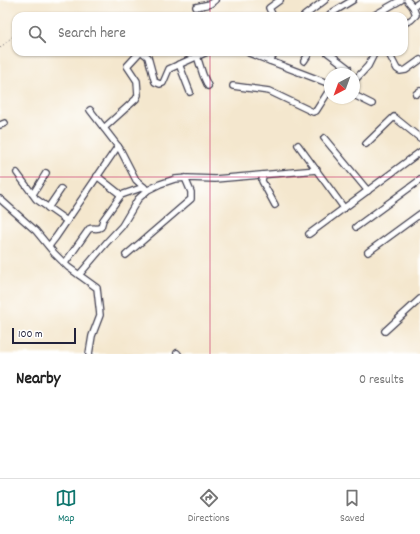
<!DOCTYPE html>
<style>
:root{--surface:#fff;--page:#f6f6f6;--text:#222;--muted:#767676;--line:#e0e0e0;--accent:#0f766e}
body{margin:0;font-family:Dekko,sans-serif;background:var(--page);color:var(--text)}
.compass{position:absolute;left:324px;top:68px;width:36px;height:36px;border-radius:50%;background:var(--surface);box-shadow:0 1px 3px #0004;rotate:221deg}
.scale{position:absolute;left:12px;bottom:10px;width:64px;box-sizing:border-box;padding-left:4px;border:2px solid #22223b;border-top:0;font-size:11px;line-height:14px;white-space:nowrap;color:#22223b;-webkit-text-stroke:3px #fff;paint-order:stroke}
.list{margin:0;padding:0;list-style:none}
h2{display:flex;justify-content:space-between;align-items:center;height:52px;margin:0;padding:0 16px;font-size:17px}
h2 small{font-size:13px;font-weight:400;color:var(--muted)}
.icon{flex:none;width:22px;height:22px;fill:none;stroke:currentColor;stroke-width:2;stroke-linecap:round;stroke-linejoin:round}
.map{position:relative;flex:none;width:420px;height:354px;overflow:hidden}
.search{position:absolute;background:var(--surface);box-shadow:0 1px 3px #0004;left:12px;right:12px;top:12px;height:44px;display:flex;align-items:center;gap:10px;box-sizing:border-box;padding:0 14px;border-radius:12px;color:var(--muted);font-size:15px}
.sheet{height:124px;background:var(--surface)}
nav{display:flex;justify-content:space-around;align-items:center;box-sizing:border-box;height:56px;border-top:1px solid var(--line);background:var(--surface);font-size:11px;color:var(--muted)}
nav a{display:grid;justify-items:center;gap:2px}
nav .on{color:var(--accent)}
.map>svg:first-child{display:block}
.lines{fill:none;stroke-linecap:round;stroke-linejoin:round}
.minor-casing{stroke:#424051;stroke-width:8}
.path{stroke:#424051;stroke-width:1;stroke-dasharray:1 3;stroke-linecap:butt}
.minor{stroke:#fff;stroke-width:5.5}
.grid{fill:none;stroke:#c2185b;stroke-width:1;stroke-opacity:0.55}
</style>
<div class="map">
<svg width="420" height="354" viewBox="0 0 420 354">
<rect width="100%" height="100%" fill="#fff"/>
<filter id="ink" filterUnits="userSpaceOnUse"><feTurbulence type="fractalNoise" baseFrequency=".025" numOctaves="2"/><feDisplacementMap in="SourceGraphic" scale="8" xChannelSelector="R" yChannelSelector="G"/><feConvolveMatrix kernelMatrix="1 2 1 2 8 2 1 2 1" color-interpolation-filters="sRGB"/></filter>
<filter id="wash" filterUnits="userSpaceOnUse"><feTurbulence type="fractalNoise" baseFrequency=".012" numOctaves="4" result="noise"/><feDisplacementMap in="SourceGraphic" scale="16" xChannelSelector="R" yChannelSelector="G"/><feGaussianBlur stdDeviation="0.9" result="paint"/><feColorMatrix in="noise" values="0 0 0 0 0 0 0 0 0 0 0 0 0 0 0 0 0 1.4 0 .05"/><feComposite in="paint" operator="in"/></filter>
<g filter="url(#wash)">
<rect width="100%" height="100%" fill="#f4e7ce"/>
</g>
<g filter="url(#ink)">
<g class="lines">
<!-- minor casing -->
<g class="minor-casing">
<g id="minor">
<path d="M 196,7 L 210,4 L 215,0"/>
<path d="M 413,7 L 420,2"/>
<path d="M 330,14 L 353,0"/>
<path d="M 273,16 L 269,8 L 280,0"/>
<path d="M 304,16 L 325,0"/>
<path d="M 373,16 L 401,0"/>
<path d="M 404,23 L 411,20 L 416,15 L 413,7 L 407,0"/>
<path d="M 142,52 L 148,57 L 154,79 L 155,82 L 160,84 L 163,83 L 169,69 L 207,52"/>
<path d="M 327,52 L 348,68"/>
<path d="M 388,52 L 397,69 L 400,71 L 406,70 L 420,60"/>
<path d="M 249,53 L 330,84"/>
<path d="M 197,56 L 203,75 L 208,86"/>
<path d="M 270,61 L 275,52"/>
<path d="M 304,61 L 310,52"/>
<path d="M 179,64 L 190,92"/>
<path d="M 354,81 L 368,66 L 375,52"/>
<path d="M 233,86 L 269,91 L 313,112 L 316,111 L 330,89"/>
<path d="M 416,94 L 420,91"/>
<path d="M 354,95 L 372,104"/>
<path d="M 90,110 L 120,149 L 136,180 L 146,189"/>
<path d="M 0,125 L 5,123"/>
<path d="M 104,128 L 136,99 L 138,95 L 137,81 L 127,66 L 140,52"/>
<path d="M 324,138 L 368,191"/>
<path d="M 366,144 L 394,117 L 420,138"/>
<path d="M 298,145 L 344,208"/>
<path d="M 17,173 L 36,199 L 67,221"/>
<path d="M 263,175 L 262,181 L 275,205"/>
<path d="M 97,176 L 121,195"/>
<path d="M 33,194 L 46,173"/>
<path d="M 0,199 L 36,231 L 54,253 L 68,267 L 97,288 L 100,315 L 92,336 L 89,354"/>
<path d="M 48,208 L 61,189"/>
<path d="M 356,227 L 420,180"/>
<path d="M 309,234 L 420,152"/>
<path d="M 49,246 L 56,237 L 118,146"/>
<path d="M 368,252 L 420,214"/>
<path d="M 126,255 L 191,199 L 191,192 L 185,178"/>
<path d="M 65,263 L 89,229 C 93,227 97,230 101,227 L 103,220 L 121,195 L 144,187"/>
<path d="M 79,275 L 107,242 L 122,226 L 138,199 L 148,190 L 160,184 L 175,179 L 188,178 L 215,179 L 317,170"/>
<path d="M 385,331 L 420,299"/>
<path d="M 177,353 L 178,354"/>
</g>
</g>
<!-- path -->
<path class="path" d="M 0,48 L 13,36"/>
<!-- minor -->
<use href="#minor" class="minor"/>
</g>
</g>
<!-- grid -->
<path class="grid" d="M 210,0 L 210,16M 210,52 L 210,354M 0,177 L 420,177"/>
</svg>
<svg class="compass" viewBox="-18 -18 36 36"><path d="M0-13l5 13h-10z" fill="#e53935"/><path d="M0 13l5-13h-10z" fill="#767676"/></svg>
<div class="scale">100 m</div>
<div class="search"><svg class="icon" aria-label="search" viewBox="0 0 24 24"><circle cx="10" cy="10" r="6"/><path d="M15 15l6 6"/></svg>Search here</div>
</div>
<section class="sheet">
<h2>Nearby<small>0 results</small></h2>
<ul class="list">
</ul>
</section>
<nav>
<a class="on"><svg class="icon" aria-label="map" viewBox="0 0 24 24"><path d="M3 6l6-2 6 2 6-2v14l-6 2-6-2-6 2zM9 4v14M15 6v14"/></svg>Map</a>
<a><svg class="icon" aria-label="directions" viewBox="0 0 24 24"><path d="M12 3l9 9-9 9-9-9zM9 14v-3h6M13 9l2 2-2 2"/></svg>Directions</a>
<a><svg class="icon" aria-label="saved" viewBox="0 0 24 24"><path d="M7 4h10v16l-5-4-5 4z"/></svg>Saved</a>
</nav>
